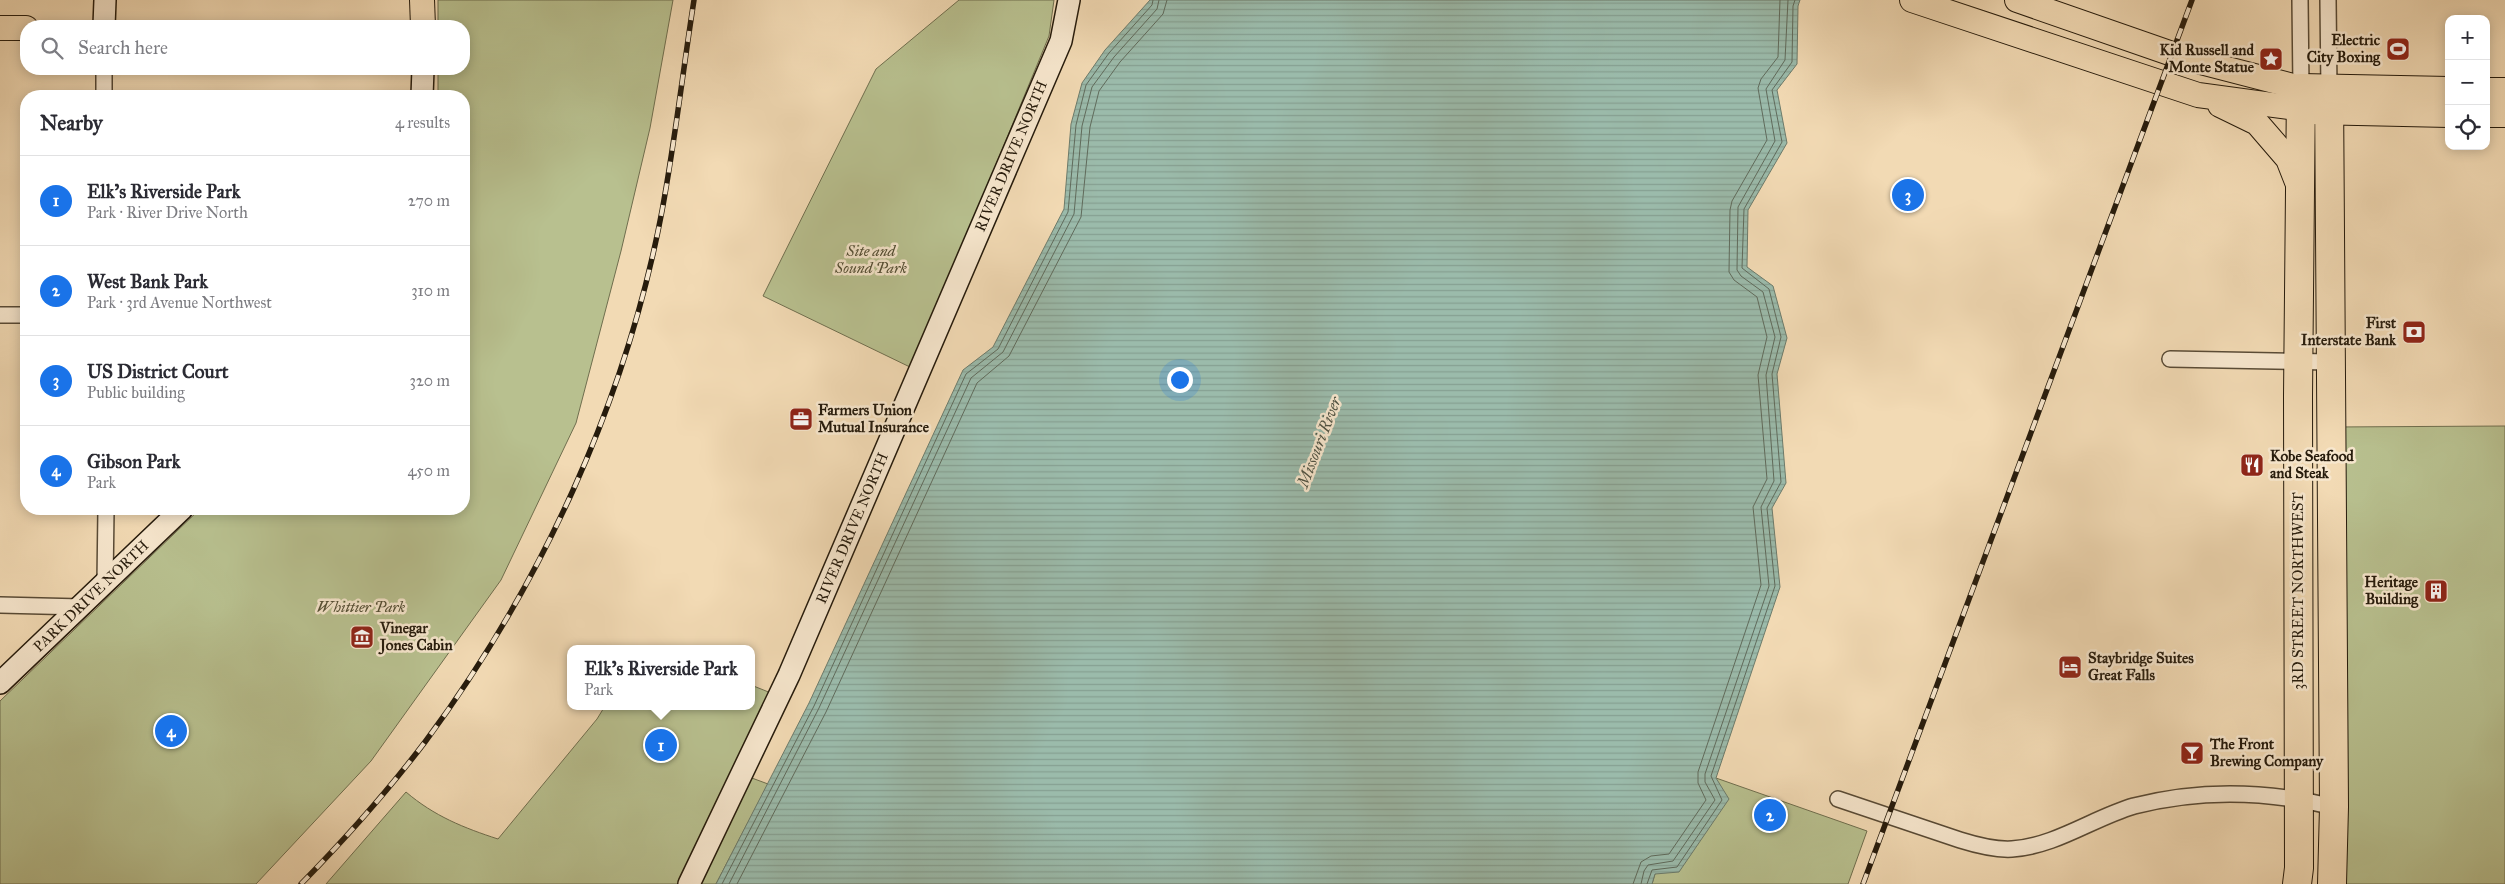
<!DOCTYPE html>
<meta charset="utf-8">
<style>
:root{--surface:#fff;--page:#f2f2f3;--text:#2b2b33;--muted:#7c7c81;--line:#e1e1e2;--accent:#1a73e8}
body{margin:0;font-family:"IM FELL Great Primer",serif;background:var(--page);color:var(--text)}
.controls{position:absolute;right:15px;top:15px;display:grid;overflow:hidden;border-radius:10px;box-shadow:0 2px 12px #0003}
.controls button{width:45px;height:45px;display:grid;place-items:center;padding:0;border:0;border-bottom:1px solid var(--line);background:var(--surface);color:var(--text);font:25px sans-serif}
.you{position:absolute;left:1179px;top:379px;width:18px;height:18px;margin:-12px;border:4px solid #fff;border-radius:50%;background:#1a73e8;box-shadow:0 0 0 8px #1a73e833}
.badge{display:grid;place-items:center;width:32px;height:32px;border-radius:50%;background:var(--accent);color:#fff;font-size:16px;font-weight:700}
.pin{position:absolute;translate:-50% -50%;border:2px solid #fff;box-shadow:0 1px 5px #0006}
.popup{position:absolute;left:567px;top:645px;width:188px;height:65px;box-sizing:border-box;display:grid;place-content:center;border-radius:10px;background:var(--surface);filter:drop-shadow(0 1px 4px #0005);font-size:16px;white-space:nowrap;color:var(--muted)}
.popup b{font-size:19px;color:var(--text)}
.popup::after{content:'';position:absolute;left:50%;top:100%;margin-left:-10px;border:10px solid transparent;border-top-color:var(--surface)}
.list{margin:0;padding:0;list-style:none}
h2{display:flex;justify-content:space-between;align-items:center;height:65px;margin:0;padding:0 20px;font-size:21px}
h2 small{font-size:16px;font-weight:400;color:var(--muted)}
.list li{display:grid;grid-template-columns:32px 1fr auto;gap:15px;align-items:center;box-sizing:border-box;height:90px;padding:0 20px;border-top:1px solid var(--line)}
.list b{display:block;font-size:19px;white-space:nowrap}
.list p{margin:0;font-size:16px;white-space:nowrap;color:var(--muted)}
.list em{font-size:16px;font-style:normal;color:var(--muted)}
.icon{flex:none;width:28px;height:28px;fill:none;stroke:currentColor;stroke-width:2;stroke-linecap:round;stroke-linejoin:round}
.map{position:relative;flex:none;width:2505px;height:884px;overflow:hidden}
.search{position:absolute;background:var(--surface);box-shadow:0 2px 12px #0003;left:20px;top:20px;width:450px;height:55px;display:flex;align-items:center;gap:12px;box-sizing:border-box;padding:0 18px;border-radius:20px;color:var(--muted);font-size:19px}
.panel{position:absolute;background:var(--surface);box-shadow:0 2px 12px #0003;left:20px;top:90px;width:450px;height:425px;border-radius:20px}
.map>svg:first-child{display:block}
.green{fill:#b8c08f;stroke:#6f6e4e}
.water{fill:url(#water-rules);stroke:#6c7b6b}
.lines{fill:none;stroke-linecap:round;stroke-linejoin:round}
.shore{stroke:#606b5c;stroke-width:1}
.street-casing{stroke:#594b36;stroke-width:18}
.secondary-casing{stroke:#261b0c;stroke-width:24}
.primary-casing{stroke:#261b0c;stroke-width:26}
.highway-casing{stroke:#261b0c;stroke-width:30}
.street{stroke:#f7e7ce;stroke-width:15}
.secondary{stroke:#f7e7ce;stroke-width:21}
.primary{stroke:#f2dab4;stroke-width:24}
.highway{stroke:#f2dab4;stroke-width:28}
.rail-casing{stroke:#261b0c;stroke-width:5.5}
.rail{stroke:#f7e7ce;stroke-width:4;stroke-dasharray:11;stroke-linecap:butt}
.labels{text-anchor:middle;dominant-baseline:central;stroke-width:5;stroke-linejoin:round;paint-order:stroke}
.poi-label{font-size:15px;font-weight:bold;fill:#261b0c;stroke:#f7e7ce;text-anchor:start}
.street-label{font-size:15px;fill:#261b0c;stroke:#f7e7ce}
.park-label{font-size:15px;font-style:italic;fill:#524d33;stroke:#f7e7ce}
.water-label{font-size:16px;font-style:italic;fill:#4f5344;stroke:#f7e7ce}
</style>
<div class="map">
<svg width="2505" height="884" viewBox="0 0 2505 884">
<defs>
<pattern id="water-rules" width="6" height="5" patternUnits="userSpaceOnUse" patternTransform="scale(1.25)"><rect width="6" height="5" fill="#9bbbab"/><path d="M0 2.5h6" fill="none" stroke="#85a092"/></pattern>
</defs>
<rect width="100%" height="100%" fill="#f2dab4"/>
<filter id="stains"><feTurbulence type="fractalNoise" baseFrequency=".004" numOctaves="4"/><feColorMatrix values="0 0 0 0 .2 0 0 0 0 .09 0 0 0 0 .02 0 0 0 .5 -.17"/></filter>
<radialGradient id="worn" r=".72"><stop offset=".6" stop-color="#630" stop-opacity="0"/><stop offset="1" stop-color="#630" stop-opacity=".3"/></radialGradient>
<!-- green -->
<g class="green">
<path d="M 438,0 L 673,0 L 650,128 L 621,251 L 576,423 L 501,580 L 371,761 L 256,884 L 0,884 L 0,701 L 200,509 L 464,509 L 464,96 L 438,96 L 438,69 L 464,69 L 464,26 L 438,26 Z"/>
<path d="M 959,0 L 1054,0 L 1049,36 L 912,368 L 763,296 L 876,69 Z"/>
<path d="M 2505,426 L 2505,884 L 2332,884 L 2333,427 Z"/>
<path d="M 751,685 L 771,693 L 733,771 L 768,784 L 716,884 L 326,884 L 406,792 C 434,816 464,828 498,839 L 597,719 L 605,706 L 751,706 Z"/>
<path d="M 1716,778 L 1867,831 L 1848,884 L 1652,884 L 1655,874 Z"/>
</g>
<!-- water -->
<path class="water" d="M 1150,0 L 1800,0 L 1798,6 L 1797,64 L 1777,90 L 1787,143 L 1748,210 L 1747,267 L 1773,286 L 1787,338 L 1777,374 L 1786,483 L 1772,508 L 1780,587 L 1716,778 L 1729,799 L 1679,872 L 1655,874 L 1652,884 L 716,884 L 809,703 L 963,370 L 993,347 L 1064,209 L 1071,124 L 1082,83 L 1105,50 Z"/>
<g class="lines">
<!-- shore -->
<g class="shore">
<path d="M 722,884 L 814,706 L 966,374 L 998,349 L 1068,212 L 1076,125 L 1086,85 L 1109,53 L 1152,5 L 1153,0"/>
<path d="M 729,884 L 819,708 L 971,378 L 1003,352 L 1074,214 L 1082,126 L 1092,87 L 1114,57 L 1157,9 L 1159,0"/>
<path d="M 737,884 L 826,712 L 977,383 L 1009,356 L 1081,217 L 1090,127 L 1099,91 L 1120,62 L 1163,14 L 1167,0"/>
<path d="M 1633,884 L 1641,862 L 1651,856 L 1669,854 L 1706,800 L 1698,783 L 1698,772 L 1761,585 L 1753,507 L 1767,479 L 1758,375 L 1767,337 L 1757,297 L 1734,280 L 1729,272 L 1730,210 L 1732,201 L 1767,140 L 1758,88 L 1761,79 L 1778,57 L 1780,0"/>
<path d="M 1641,884 L 1644,871 L 1648,865 L 1673,861 L 1715,800 L 1705,782 L 1705,774 L 1769,586 L 1761,507 L 1774,481 L 1766,375 L 1775,337 L 1763,292 L 1741,276 L 1737,270 L 1738,207 L 1775,141 L 1766,89 L 1785,60 L 1788,0"/>
<path d="M 1647,884 L 1652,870 L 1677,867 L 1722,800 L 1711,776 L 1775,586 L 1767,508 L 1781,482 L 1772,374 L 1781,337 L 1769,289 L 1742,268 L 1744,209 L 1782,142 L 1772,90 L 1792,62 L 1793,6 L 1795,0"/>
</g>
<!-- street casing -->
<g class="street-casing">
<g id="street">
<path d="M 2300,0 L 2301,88"/>
<path d="M 2328,0 L 2329,90"/>
<path d="M 104,69 L 104,96"/>
<path d="M 0,315 L 26,315"/>
<path d="M 2170,359 L 2332,362"/>
<path d="M 105,583 L 106,509"/>
<path d="M 0,605 L 82,607"/>
<path d="M 1838,799 L 1960,840 C 1976,845 1996,850 2012,849 C 2056,846 2093,818 2134,806 C 2200,789 2269,791 2334,807"/>
</g>
</g>
<!-- secondary casing -->
<g class="secondary-casing">
<g id="secondary">
<path d="M 104,26 L 105,0"/>
<path d="M 422,96 L 423,69"/>
<path d="M 0,683 L 182,509"/>
<path d="M 689,884 L 789,675 L 1061,41 L 1069,0"/>
</g>
</g>
<!-- primary casing -->
<g class="primary-casing">
<g id="primary">
<path d="M 422,0 L 423,26"/>
<path d="M 1912,0 L 2198,95 L 2303,109"/>
<path d="M 2017,0 L 2181,57 L 2301,88"/>
<path d="M 0,28 L 26,28"/>
<path d="M 2220,105 L 2257,123 L 2288,159 L 2299,187"/>
</g>
</g>
<!-- highway casing -->
<g class="highway-casing">
<g id="highway">
<path d="M 2329,90 L 2334,807 L 2332,884"/>
<path d="M 2486,92 L 2505,92"/>
<path d="M 2312,110 L 2449,113"/>
<path d="M 2486,113 L 2505,113"/>
<path d="M 2297,884 L 2299,868 L 2298,396 L 2301,88 L 2449,91"/>
</g>
</g>
<!-- street -->
<use href="#street" class="street"/>
<!-- secondary -->
<use href="#secondary" class="secondary"/>
<!-- primary -->
<use href="#primary" class="primary"/>
<!-- highway -->
<use href="#highway" class="highway"/>
<!-- rail casing -->
<g class="rail-casing">
<g id="rail">
<path d="M 301,884 C 345,839 387,792 425,742 C 540,587 626,402 662,211 C 675,141 683,70 694,0"/>
<path d="M 1863,884 L 2192,0"/>
</g>
</g>
<!-- rail -->
<use href="#rail" class="rail"/>
</g>
<!-- icons -->
<defs>
<g id="stadium-square" transform="scale(1.25)"><rect x="-9" y="-9" width="18" height="18" rx="4" fill="#8f2418" stroke="#f7e7ce"/><path d="M0-5a6.5 5 0 1 0 0 10a6.5 5 0 1 0 0-10ZM-3.5-1.8h7v3.6h-7Z" fill="#fff"/></g>
<g id="sight-square" transform="scale(1.25)"><rect x="-9" y="-9" width="18" height="18" rx="4" fill="#8f2418" stroke="#f7e7ce"/><path d="M0-6L1.8-2.2L6-1.7L2.9 1.2L3.7 5.4L0 3.3L-3.7 5.4L-2.9 1.2L-6-1.7L-1.8-2.2Z" fill="#fff"/></g>
<g id="bank-square" transform="scale(1.25)"><rect x="-9" y="-9" width="18" height="18" rx="4" fill="#8f2418" stroke="#f7e7ce"/><path d="M-6-4H6V4H-6ZM0-2.3a2.3 2.3 0 1 0 0 4.6a2.3 2.3 0 1 0 0-4.6Z" fill="#fff"/></g>
<g id="office-square" transform="scale(1.25)"><rect x="-9" y="-9" width="18" height="18" rx="4" fill="#8f2418" stroke="#f7e7ce"/><path d="M-6-3h4V-5.5h4V-3h4V5H-6ZM-1-4.5V-3h2v-1.5ZM-6 0V1H6V0Z" fill="#fff"/></g>
<g id="restaurant-square" transform="scale(1.25)"><rect x="-9" y="-9" width="18" height="18" rx="4" fill="#8f2418" stroke="#f7e7ce"/><path d="M-5-6h1v4h1v-4h1v4h1v-4h1v5L-1.5 .5V6h-2V.5L-5-1ZM5-6V6H3V1.5H1.5Q1.5-4 5-6Z" fill="#fff"/></g>
<g id="building-square" transform="scale(1.25)"><rect x="-9" y="-9" width="18" height="18" rx="4" fill="#8f2418" stroke="#f7e7ce"/><path d="M-4-6H4V6H1V3H-1V6H-4ZM-2.5-4.3h1.7v1.8h-1.7ZM.8-4.3h1.7v1.8H.8ZM-2.5-1h1.7V.8h-1.7ZM.8-1h1.7V.8H.8Z" fill="#fff"/></g>
<g id="museum-square" transform="scale(1.25)"><rect x="-9" y="-9" width="18" height="18" rx="4" fill="#8f2418" stroke="#f7e7ce"/><path d="M0-6L6-3V-2H-6V-3ZM-5-1h2V3h-2ZM-1-1h2V3h-2ZM3-1h2V3H3ZM-6 4H6V6H-6Z" fill="#fff"/></g>
<g id="hotel-square" transform="scale(1.25)"><rect x="-9" y="-9" width="18" height="18" rx="4" fill="#8f2418" stroke="#f7e7ce"/><path d="M-6-4.5h1.5V1H6V5H4.5V3h-9V5H-6ZM-4 0a1.8 1.8 0 1 1 3.6 0ZM.5 0V-2.5h3Q6-2.5 6 0Z" fill="#fff"/></g>
<g id="bar-square" transform="scale(1.25)"><rect x="-9" y="-9" width="18" height="18" rx="4" fill="#8f2418" stroke="#f7e7ce"/><path d="M-6-5H6L.8 .8V4.5H3.5V6h-7V4.5H-.8V.8Z" fill="#fff"/></g>
</defs>
<g fill-rule="evenodd">
<use href="#stadium-square" x="2398" y="49"/>
<use href="#sight-square" x="2271" y="59"/>
<use href="#bank-square" x="2414" y="332"/>
<use href="#office-square" x="801" y="419"/>
<use href="#restaurant-square" x="2252" y="465"/>
<use href="#building-square" x="2436" y="591"/>
<use href="#museum-square" x="362" y="637"/>
<use href="#hotel-square" x="2070" y="667"/>
<use href="#bar-square" x="2192" y="753"/>
</g>
<g class="labels">
<!-- poi labels -->
<g class="poi-label">
<text x="2380" y="40" text-anchor="end">Electric<tspan x="2380" dy="17">City Boxing</tspan></text>
<text x="2254" y="50" text-anchor="end">Kid Russell and<tspan x="2254" dy="17">Monte Statue</tspan></text>
<text x="2396" y="323" text-anchor="end">First<tspan x="2396" dy="17">Interstate Bank</tspan></text>
<text x="818" y="410">Farmers Union<tspan x="818" dy="17">Mutual Insurance</tspan></text>
<text x="2270" y="456">Kobe Seafood<tspan x="2270" dy="17">and Steak</tspan></text>
<text x="2418" y="582" text-anchor="end">Heritage<tspan x="2418" dy="17">Building</tspan></text>
<text x="380" y="628">Vinegar<tspan x="380" dy="17">Jones Cabin</tspan></text>
<text x="2088" y="658">Staybridge Suites<tspan x="2088" dy="17">Great Falls</tspan></text>
<text x="2210" y="744">The Front<tspan x="2210" dy="17">Brewing Company</tspan></text>
</g>
<!-- street labels -->
<g class="street-label">
<text transform="translate(1011 156) rotate(-67)">RIVER DRIVE NORTH</text>
<text transform="translate(852 528) rotate(-67)">RIVER DRIVE NORTH</text>
<text transform="translate(2298 591) rotate(-90)">3RD STREET NORTHWEST</text>
<text transform="translate(91 596) rotate(-44)">PARK DRIVE NORTH</text>
</g>
<!-- park labels -->
<g class="park-label">
<text x="871" y="251">Site and<tspan x="871" dy="17">Sound Park</tspan></text>
<text x="361" y="607">Whittier Park</text>
</g>
<!-- water labels -->
<g class="water-label">
<text transform="translate(1319 442) rotate(-69)">Missouri River</text>
</g>
</g>
<rect width="100%" height="100%" filter="url(#stains)"/>
<rect width="100%" height="100%" fill="url(#worn)"/>
</svg>
<div class="controls">
<button>+</button>
<button>−</button>
<button><svg class="icon" aria-label="locate" viewBox="0 0 24 24"><circle cx="12" cy="12" r="6"/><path d="M12 2v4M12 18v4M2 12h4M18 12h4"/></svg></button>
</div>
<div class="you"></div>
<div class="pin badge" style="left:661px;top:745px">1</div>
<div class="popup"><b>Elk's Riverside Park</b>Park</div>
<div class="pin badge" style="left:1770px;top:815px">2</div>
<div class="pin badge" style="left:1908px;top:195px">3</div>
<div class="pin badge" style="left:171px;top:731px">4</div>
<div class="search"><svg class="icon" aria-label="search" viewBox="0 0 24 24"><circle cx="10" cy="10" r="6"/><path d="M15 15l6 6"/></svg>Search here</div>
<section class="panel">
<h2>Nearby<small>4 results</small></h2>
<ul class="list">
<li><span class="badge">1</span><div><b>Elk's Riverside Park</b><p>Park · River Drive North</p></div><em>270 m</em></li>
<li><span class="badge">2</span><div><b>West Bank Park</b><p>Park · 3rd Avenue Northwest</p></div><em>310 m</em></li>
<li><span class="badge">3</span><div><b>US District Court</b><p>Public building</p></div><em>320 m</em></li>
<li><span class="badge">4</span><div><b>Gibson Park</b><p>Park</p></div><em>450 m</em></li>
</ul>
</section>
</div>
